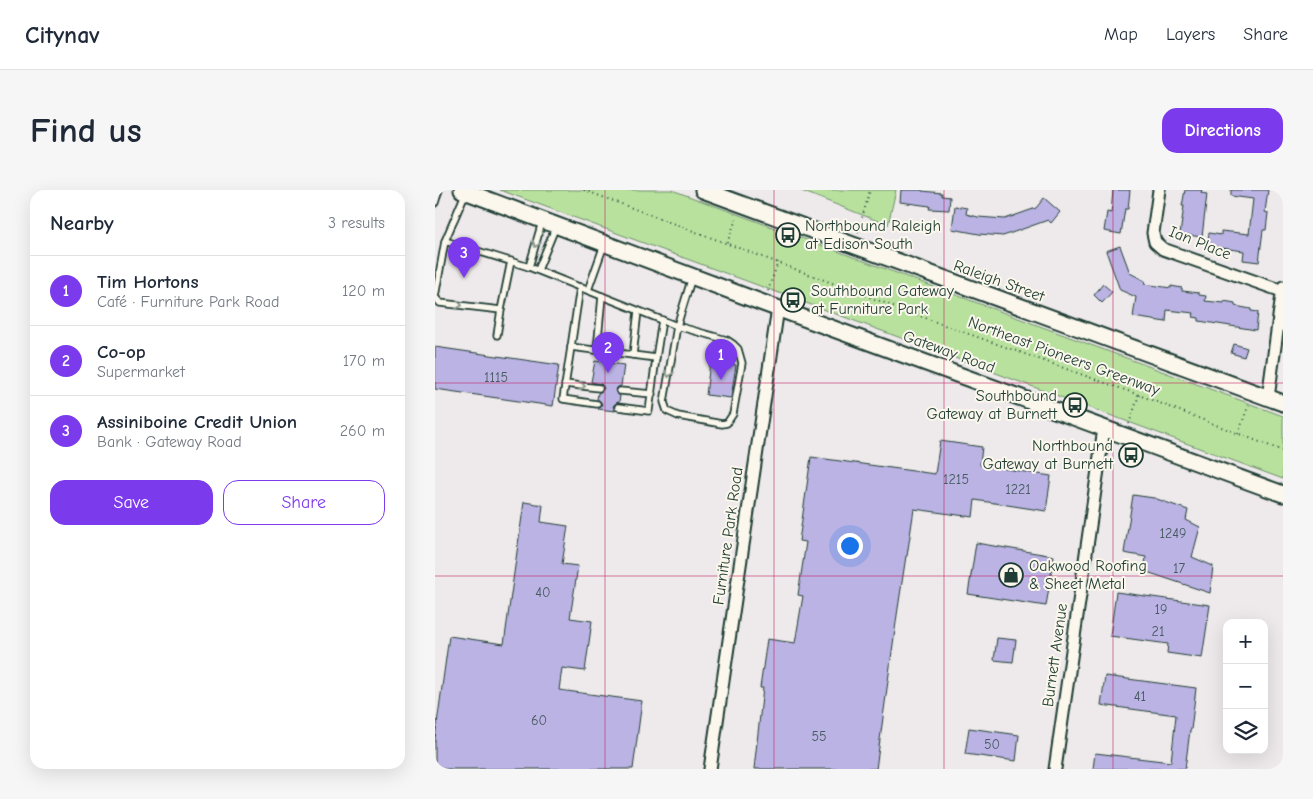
<!DOCTYPE html>
<meta charset="utf-8">
<style>
:root{--surface:#fff;--page:#f6f6f7;--text:#1f2937;--muted:#747a83;--line:#e0e1e3;--accent:#7c3aed}
body{margin:0;font-family:"Comic Neue",sans-serif;background:var(--page);color:var(--text)}
.controls{position:absolute;right:15px;bottom:15px;display:grid;overflow:hidden;border-radius:10px;box-shadow:0 5px 20px #0002}
.controls button{width:45px;height:45px;display:grid;place-items:center;padding:0;border:0;border-bottom:1px solid var(--line);background:var(--surface);color:var(--text);font:25px sans-serif}
.you{position:absolute;left:414px;top:355px;width:18px;height:18px;margin:-12px;border:4px solid #fff;border-radius:50%;background:#1a73e8;box-shadow:0 0 0 8px #1a73e833}
.badge{display:grid;place-items:center;width:32px;height:32px;border-radius:50%;background:var(--accent);color:#fff;font-size:16px;font-weight:700}
.pin{position:absolute;translate:-50% -41px;filter:drop-shadow(0 1px 2px #0008)}
.pin::after{content:'';position:absolute;top:26px;width:18px;height:15px;background:inherit;clip-path:polygon(0 0,100% 0,50% 100%)}
.list{margin:0;padding:0;list-style:none}
h2{display:flex;justify-content:space-between;align-items:center;height:65px;margin:0;padding:0 20px;font-size:21px}
h2 small{font-size:16px;font-weight:400;color:var(--muted)}
.list li{display:grid;grid-template-columns:32px 1fr auto;gap:15px;align-items:center;box-sizing:border-box;height:70px;padding:0 20px;border-top:1px solid var(--line)}
.list b{display:block;font-size:19px;white-space:nowrap}
.list p{margin:0;font-size:16px;white-space:nowrap;color:var(--muted)}
.list em{font-size:16px;font-style:normal;color:var(--muted)}
.actions{display:flex;gap:10px;padding:15px 20px}
.actions a{flex:1;padding:11px 0;border:1px solid var(--accent);border-radius:15px;text-align:center;font-size:18px;color:var(--accent)}
.actions .main{background:var(--accent);color:#fff}
.icon{flex:none;width:28px;height:28px;fill:none;stroke:currentColor;stroke-width:2;stroke-linecap:round;stroke-linejoin:round}
.map{position:relative;flex:none;width:848px;height:579px;overflow:hidden;border-radius:15px}
header{display:flex;align-items:center;gap:30px;box-sizing:border-box;height:70px;padding:0 25px;background:var(--surface);border-bottom:1px solid var(--line)}
header strong{font-size:24px}
nav{display:flex;gap:28px;margin-inline-start:auto;font-size:18px}
.intro{display:flex;align-items:center;justify-content:space-between;box-sizing:border-box;height:120px;padding:0 30px}
h1{margin:0;font-size:35px}
.button{padding:12px 22px;border-radius:15px;background:var(--accent);color:#fff;font-size:18px;font-weight:700}
main{display:flex;gap:30px;padding:0 30px}
aside{flex:1;background:var(--surface);border-radius:15px;box-shadow:0 5px 20px #0002}
.map>svg:first-child{display:block}
.green{fill:#b8e19e;stroke:#6c8f69}
.building{fill:#bbb3e4;stroke:#1f3d34}
.lines{fill:none;stroke-linecap:round;stroke-linejoin:round}
.lane-casing{stroke:#1f3d34;stroke-width:9}
.street-casing{stroke:#1f3d34;stroke-width:15}
.secondary-casing{stroke:#1f3d34;stroke-width:19}
.path{stroke:#1f3d34;stroke-width:2;stroke-dasharray:1 4;stroke-linecap:butt}
.lane{stroke:#fbf7ec;stroke-width:5.5}
.street{stroke:#fbf7ec;stroke-width:11}
.secondary{stroke:#fbf7ec;stroke-width:15}
.oneway{stroke:#8d9a90}
.grid{fill:none;stroke:#c2185b;stroke-width:1;stroke-opacity:0.55}
.labels{text-anchor:middle;dominant-baseline:central;stroke-width:4;stroke-linejoin:round;paint-order:stroke}
.number-label{font-size:14px;fill:#465a60}
.poi-label{font-size:16px;fill:#1f3d34;stroke:#fbf7ec;text-anchor:start}
.street-label{font-size:16px;fill:#1f3d34;stroke:#fbf7ec}
</style>
<header>
<strong>Citynav</strong>
<nav><a>Map</a><a>Layers</a><a>Share</a></nav>
</header>
<div class="intro"><h1>Find us</h1><a class="button">Directions</a></div>
<main>
<aside>
<h2>Nearby<small>3 results</small></h2>
<ul class="list">
<li><span class="badge">1</span><div><b>Tim Hortons</b><p>Café · Furniture Park Road</p></div><em>120 m</em></li>
<li><span class="badge">2</span><div><b>Co-op</b><p>Supermarket</p></div><em>170 m</em></li>
<li><span class="badge">3</span><div><b>Assiniboine Credit Union</b><p>Bank · Gateway Road</p></div><em>260 m</em></li>
</ul>
<div class="actions"><a class="main">Save</a><a>Share</a></div>
</aside>
<div class="map">
<svg width="848" height="579" viewBox="0 0 848 579">
<rect width="100%" height="100%" fill="#eee9ea"/>
<filter id="ink" filterUnits="userSpaceOnUse"><feTurbulence type="fractalNoise" baseFrequency=".02" numOctaves="2"/><feDisplacementMap in="SourceGraphic" scale="10" xChannelSelector="R" yChannelSelector="G"/><feConvolveMatrix kernelMatrix="1 2 1 2 8 2 1 2 1" color-interpolation-filters="sRGB"/></filter>
<g filter="url(#ink)">
<!-- green -->
<g class="green">
<path d="M 65,0 L 237,0 L 848,226 L 848,289 Z"/>
<path d="M 364,0 L 461,0 L 453,35 Z"/>
</g>
<!-- building -->
<g class="building">
<path d="M 466,0 L 487,0 L 487,1 L 507,3 L 507,6 L 515,7 L 514,20 L 494,19 L 495,16 L 465,12 Z"/>
<path d="M 678,0 L 695,0 L 693,19 L 690,19 L 686,44 L 669,41 L 672,22 L 676,23 Z"/>
<path d="M 750,0 L 767,0 L 766,3 L 772,4 L 767,47 L 745,44 L 749,16 L 747,16 Z"/>
<path d="M 796,0 L 833,0 L 830,22 L 833,23 L 831,40 L 828,40 L 824,72 L 808,70 L 809,61 L 772,56 L 774,43 L 786,45 L 786,41 L 814,44 L 818,9 L 796,6 Z"/>
<path d="M 609,8 L 625,22 L 616,33 L 613,30 L 568,46 L 544,44 L 517,39 L 520,16 L 532,18 L 531,24 L 543,27 L 570,29 L 601,18 Z"/>
<path d="M 685,56 L 695,83 L 710,91 L 709,94 L 736,98 L 736,96 L 747,98 L 747,101 L 764,103 L 764,105 L 771,106 L 770,111 L 789,113 L 789,111 L 800,113 L 800,116 L 816,119 L 816,121 L 823,122 L 821,140 L 764,131 L 764,128 L 758,127 L 759,123 L 732,120 L 731,132 L 698,127 L 701,107 L 685,100 L 671,61 Z"/>
<path d="M 668,94 L 677,102 L 667,113 L 659,105 Z"/>
<path d="M 799,154 L 812,158 L 809,167 L 796,163 Z"/>
<path d="M 0,157 L 124,175 L 118,216 L 0,199 Z"/>
<path d="M 160,171 L 189,175 L 186,196 L 183,197 L 180,200 L 181,203 L 185,206 L 184,212 L 181,213 L 178,216 L 180,221 L 163,219 L 165,217 L 167,214 L 165,211 L 162,209 L 163,203 L 167,201 L 169,198 L 166,194 L 156,192 Z"/>
<path d="M 275,172 L 301,175 L 296,208 L 271,205 Z"/>
<path d="M 505,251 L 547,257 L 545,275 L 616,286 L 611,321 L 540,310 L 538,327 L 479,319 L 472,366 L 471,366 L 462,425 L 441,579 L 319,579 L 328,498 L 325,498 L 332,449 L 360,453 L 368,406 L 363,405 L 371,352 L 364,351 L 376,267 L 500,284 Z"/>
<path d="M 698,305 L 719,308 L 753,320 L 751,330 L 765,337 L 757,367 L 778,376 L 775,403 L 709,381 L 711,367 L 689,363 Z"/>
<path d="M 89,312 L 108,315 L 106,332 L 133,336 L 127,374 L 143,376 L 135,428 L 157,431 L 150,481 L 127,478 L 124,500 L 207,511 L 198,579 L 0,579 L 0,548 L 14,446 L 69,454 Z"/>
<path d="M 541,353 L 619,366 L 611,416 L 533,404 Z"/>
<path d="M 681,402 L 775,415 L 767,468 L 732,463 L 733,454 L 675,446 Z"/>
<path d="M 562,448 L 581,450 L 578,472 L 559,470 Z"/>
<path d="M 670,486 L 761,498 L 756,540 L 755,540 L 750,579 L 658,579 L 660,563 L 736,572 L 741,525 L 666,515 Z"/>
<path d="M 534,538 L 584,545 L 581,571 L 530,564 Z"/>
</g>
<g class="lines">
<!-- lane casing -->
<g class="lane-casing">
<g id="lane">
<path d="M 30,4 L 10,51 L 0,107 L 5,113 L 66,120"/>
<path d="M 0,13 L 4,0"/>
<path d="M 10,51 L 94,77 L 242,136 L 292,150 L 298,154 L 303,159 L 307,173 L 298,224 L 292,233 L 287,234 L 243,226 L 232,221 L 229,212 L 242,136 L 257,87"/>
<path d="M 94,77 L 107,32"/>
<path d="M 103,80 L 121,36"/>
<path d="M 145,97 L 136,157 L 221,168 L 227,130"/>
<path d="M 153,100 L 169,55"/>
<path d="M 62,145 L 66,120 L 76,71"/>
<path d="M 136,157 L 128,209 L 162,214"/>
<path d="M 162,160 L 167,106"/>
<path d="M 198,165 L 203,121"/>
<path d="M 130,194 L 164,198"/>
<path d="M 185,201 L 217,204"/>
<path d="M 183,217 L 214,221 L 221,168"/>
</g>
</g>
<!-- street casing -->
<g class="street-casing">
<g id="street">
<path d="M 724,0 L 718,43 L 720,52 L 728,59 L 847,101"/>
<path d="M 833,208 L 848,97"/>
<path d="M 275,579 L 343,118"/>
<path d="M 620,579 L 669,238"/>
</g>
</g>
<!-- secondary casing -->
<g class="secondary-casing">
<g id="secondary">
<path d="M 27,0 L 328,113 L 848,304"/>
<path d="M 268,0 L 848,213"/>
</g>
</g>
<!-- path -->
<g class="path">
<path d="M 149,0 L 509,135 L 704,205 L 848,261"/>
<path d="M 423,42 L 435,0"/>
<path d="M 292,53 L 302,27"/>
<path d="M 333,101 L 343,72"/>
<path d="M 694,234 L 704,205"/>
<path d="M 803,244 L 814,214"/>
</g>
<!-- lane -->
<use href="#lane" class="lane"/>
<!-- street -->
<use href="#street" class="street"/>
<!-- secondary -->
<use href="#secondary" class="secondary"/>
</g>
<!-- one-way arrows -->
<defs><path id="oneway-chevron" d="M-2-3.5L2.5 0L-2 3.5" fill="none" stroke-width="1.6" stroke-linecap="round" stroke-linejoin="round" transform="scale(1.25)"/></defs>
<g class="oneway">
<use href="#oneway-chevron" transform="translate(101 54) rotate(106)"/>
<use href="#oneway-chevron" transform="translate(24 115) rotate(7)"/>
<use href="#oneway-chevron" transform="translate(234 184) rotate(99)"/>
<use href="#oneway-chevron" transform="translate(147 196) rotate(7)"/>
</g>
</g>
<!-- grid -->
<path class="grid" d="M 170,0 L 170,579M 339,0 L 339,579M 509,0 L 509,579M 678,0 L 678,579M 0,193 L 848,193M 0,386 L 848,386"/>
<!-- icons -->
<defs>
<g id="bus-ring" transform="scale(1.25)"><circle r="9.5" fill="#fbf7ec" stroke="#1f3d34" stroke-width="1.5"/><path d="M-5-6H5V4H4V6H2V4H-2V6H-4V4H-5ZM-3.5-4V0h7V-4ZM-3.5 1.2v1.5H-2V1.2ZM2 1.2v1.5H3.5V1.2Z" fill="#1f3d34"/></g>
<g id="shop-ring" transform="scale(1.25)"><circle r="9.5" fill="#fbf7ec" stroke="#1f3d34" stroke-width="1.5"/><path d="M-5-2.5h2.3a2.7 3.5 0 0 1 5.4 0H5L5.5 6h-11ZM-1.5-2.5h3a1.5 2.3 0 0 0-3 0Z" fill="#1f3d34"/></g>
</defs>
<g fill-rule="evenodd">
<use href="#bus-ring" x="353" y="45"/>
<use href="#bus-ring" x="358" y="110"/>
<use href="#bus-ring" x="640" y="215"/>
<use href="#bus-ring" x="696" y="265"/>
<use href="#shop-ring" x="576" y="385"/>
</g>
<g class="labels">
<!-- number labels -->
<g class="number-label">
<text x="61" y="187">1115</text>
<text x="521" y="289">1215</text>
<text x="583" y="299">1221</text>
<text x="738" y="343">1249</text>
<text x="744" y="378">17</text>
<text x="108" y="402">40</text>
<text x="726" y="419">19</text>
<text x="723" y="441">21</text>
<text x="705" y="506">41</text>
<text x="104" y="530">60</text>
<text x="384" y="546">55</text>
<text x="557" y="554">50</text>
</g>
<!-- poi labels -->
<g class="poi-label">
<text x="370" y="36">Northbound Raleigh<tspan x="370" dy="18">at Edison South</tspan></text>
<text x="376" y="101">Southbound Gateway<tspan x="376" dy="18">at Furniture Park</tspan></text>
<text x="622" y="206" text-anchor="end">Southbound<tspan x="622" dy="18">Gateway at Burnett</tspan></text>
<text x="678" y="256" text-anchor="end">Northbound<tspan x="678" dy="18">Gateway at Burnett</tspan></text>
<text x="594" y="376">Oakwood Roofing<tspan x="594" dy="18">&amp; Sheet Metal</tspan></text>
</g>
<!-- street labels -->
<g class="street-label">
<text transform="translate(765 53) rotate(22)">Ian Place</text>
<text transform="translate(564 91) rotate(20)">Raleigh Street</text>
<text transform="translate(514 162) rotate(20)">Gateway Road</text>
<text transform="translate(629 166) rotate(20)">Northeast Pioneers Greenway</text>
<text transform="translate(293 346) rotate(-82)">Furniture Park Road</text>
<text transform="translate(620 465) rotate(-82)">Burnett Avenue</text>
</g>
</g>
</svg>
<div class="controls">
<button>+</button>
<button>−</button>
<button><svg class="icon" aria-label="layers" viewBox="0 0 24 24"><path d="M12 4l9 5-9 5-9-5zM3 14l9 5 9-5"/></svg></button>
</div>
<div class="you"></div>
<div class="pin badge" style="left:286px;top:190px">1</div>
<div class="pin badge" style="left:173px;top:183px">2</div>
<div class="pin badge" style="left:29px;top:88px">3</div>
</div>
</main>
